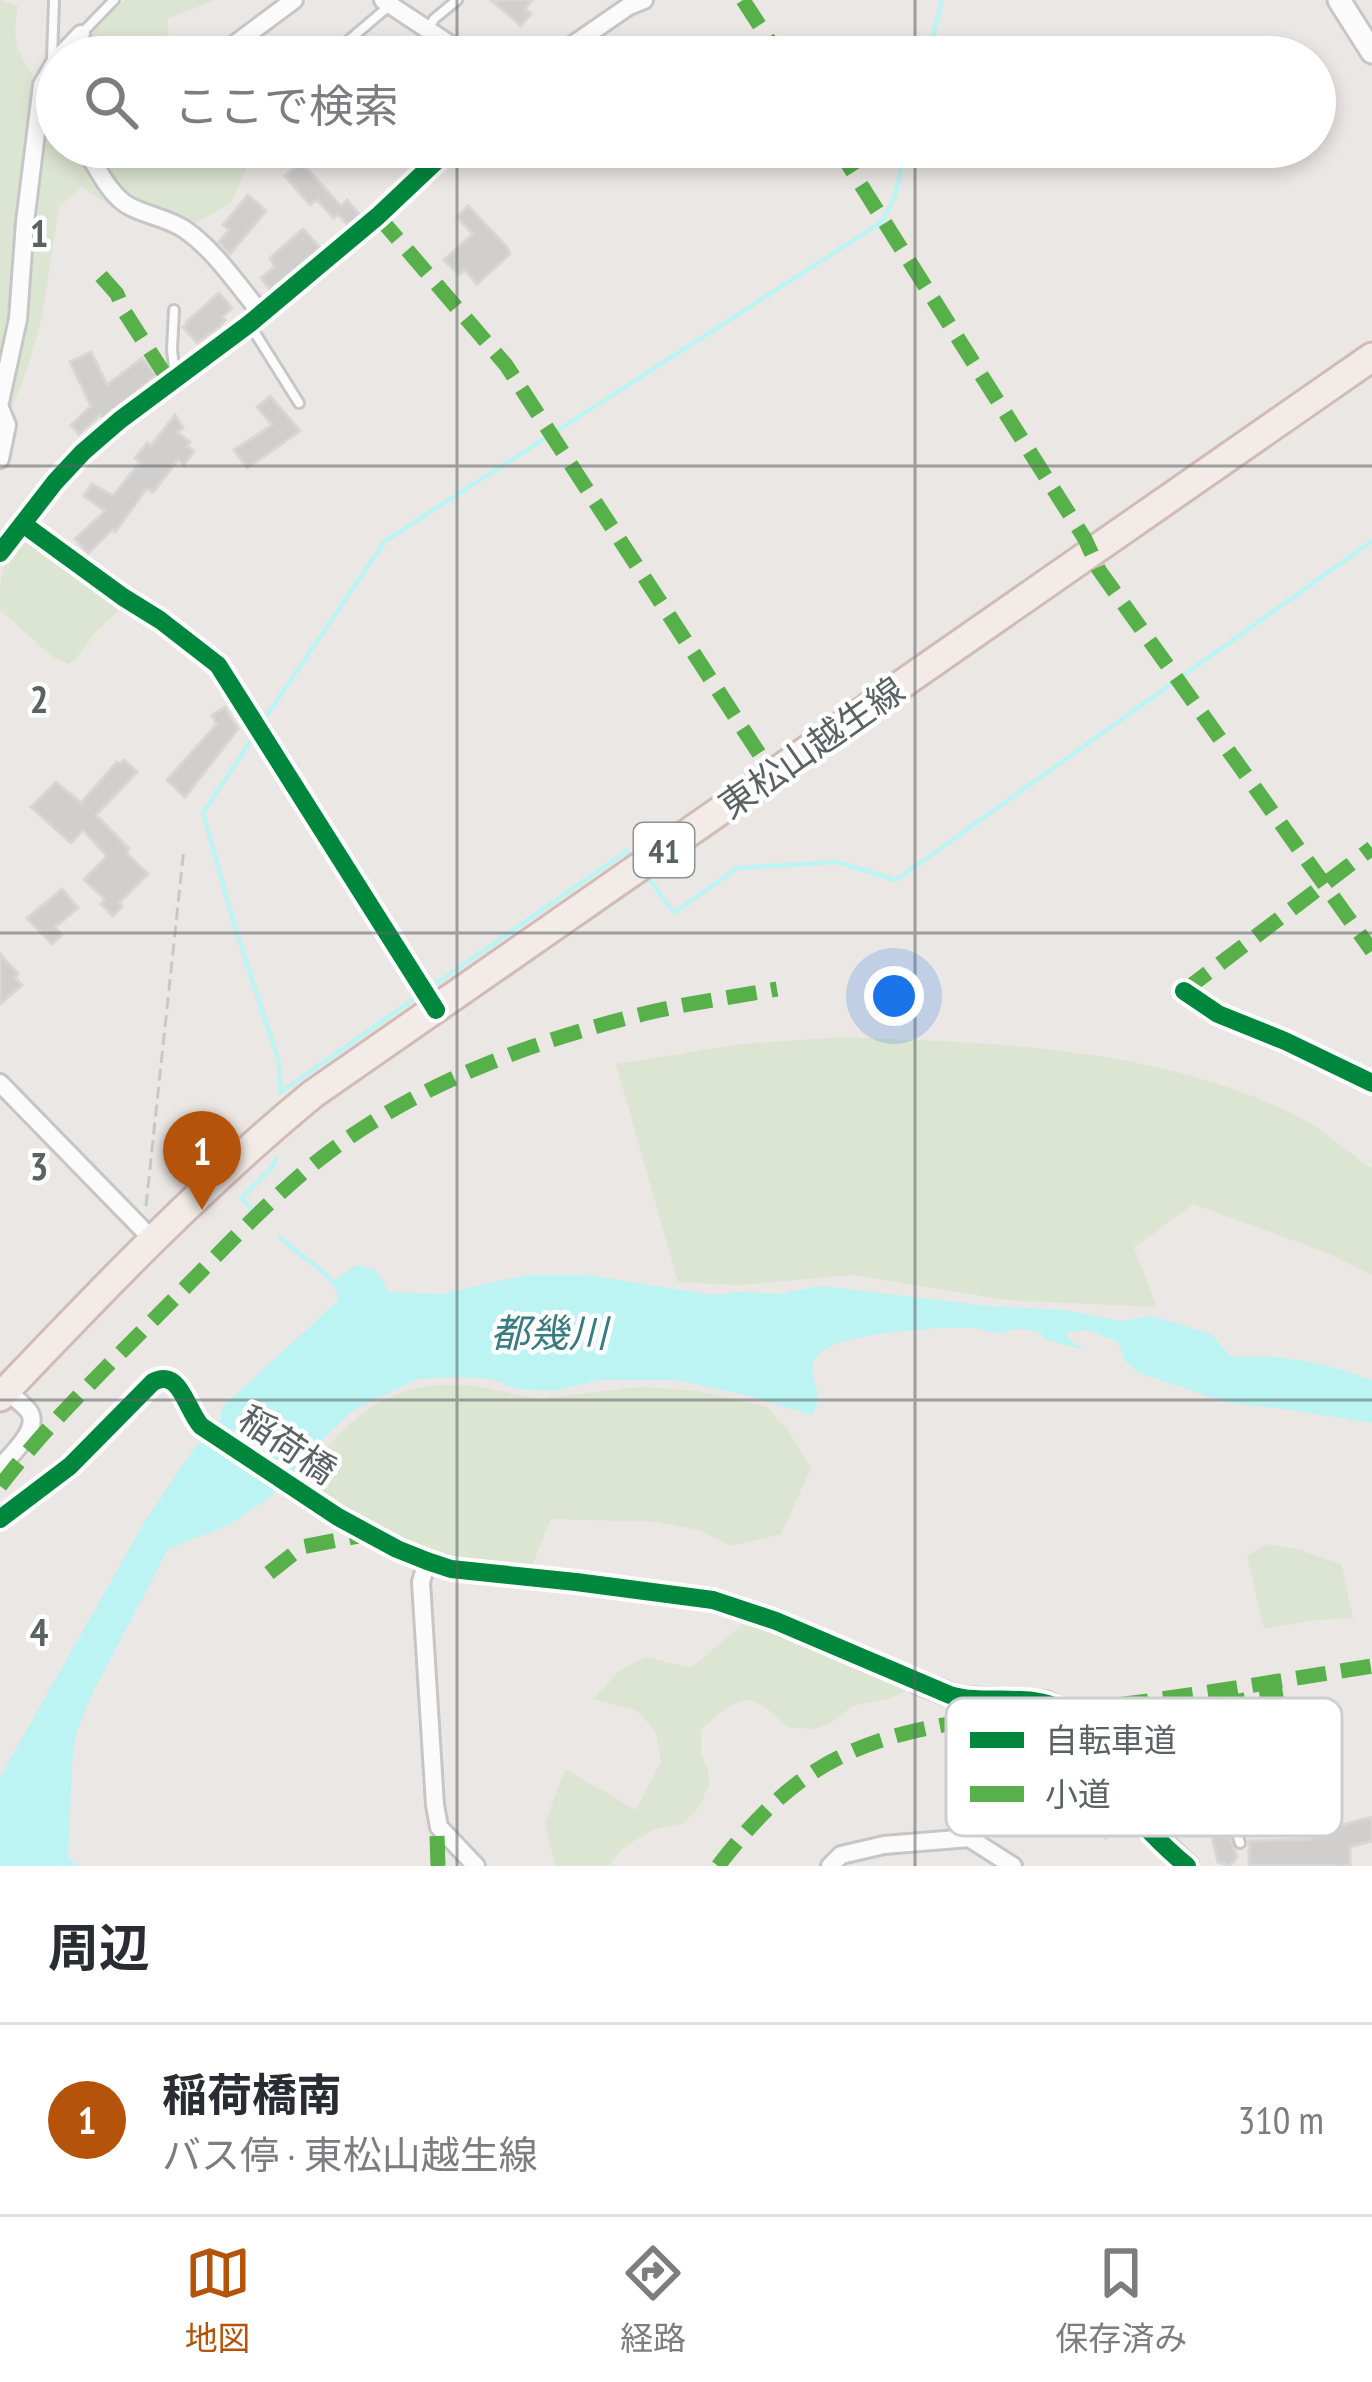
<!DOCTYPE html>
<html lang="ja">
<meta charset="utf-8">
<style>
:root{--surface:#fff;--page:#f2f2f3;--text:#2b2b33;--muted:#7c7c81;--line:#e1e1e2;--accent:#b45309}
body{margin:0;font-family:"PT Sans Narrow","Noto Sans JP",sans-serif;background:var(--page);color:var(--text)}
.you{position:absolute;left:894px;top:996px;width:42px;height:42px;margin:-30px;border:9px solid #fff;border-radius:50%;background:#1a73e8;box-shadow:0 0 0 18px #1a73e833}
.badge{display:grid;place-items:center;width:78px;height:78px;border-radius:50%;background:var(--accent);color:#fff;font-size:39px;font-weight:700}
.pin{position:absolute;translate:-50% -99px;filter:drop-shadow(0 3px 6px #0008)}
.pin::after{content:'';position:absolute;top:63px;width:42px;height:36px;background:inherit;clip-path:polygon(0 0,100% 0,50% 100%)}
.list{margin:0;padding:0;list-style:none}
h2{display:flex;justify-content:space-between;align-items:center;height:156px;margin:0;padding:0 48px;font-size:51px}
h2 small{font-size:39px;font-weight:400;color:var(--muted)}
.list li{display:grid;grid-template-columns:78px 1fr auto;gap:36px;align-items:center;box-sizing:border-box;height:192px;padding:0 48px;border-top:3px solid var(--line)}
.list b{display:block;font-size:45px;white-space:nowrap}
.list p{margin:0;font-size:39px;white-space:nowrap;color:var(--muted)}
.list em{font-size:39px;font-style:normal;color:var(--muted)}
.icon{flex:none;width:66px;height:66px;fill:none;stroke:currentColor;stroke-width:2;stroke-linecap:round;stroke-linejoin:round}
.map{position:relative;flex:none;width:1372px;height:1866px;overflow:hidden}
.search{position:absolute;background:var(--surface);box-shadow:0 6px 18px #0003;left:36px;right:36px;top:36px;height:132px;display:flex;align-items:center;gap:30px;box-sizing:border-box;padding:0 42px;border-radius:66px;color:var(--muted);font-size:45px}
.sheet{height:348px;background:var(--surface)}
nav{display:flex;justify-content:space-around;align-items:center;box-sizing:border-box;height:168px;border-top:3px solid var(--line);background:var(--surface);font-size:33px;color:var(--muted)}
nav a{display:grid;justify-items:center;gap:6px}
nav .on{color:var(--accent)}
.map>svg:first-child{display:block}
.green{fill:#dce5d1}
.water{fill:#bbf4f3}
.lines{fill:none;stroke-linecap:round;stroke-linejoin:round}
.stream{stroke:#bbf4f3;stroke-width:4.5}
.building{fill:#d1cece;stroke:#dad6d4;stroke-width:3}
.service-casing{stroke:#c7c6c6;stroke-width:14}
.minor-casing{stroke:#c7c6c6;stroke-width:22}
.tertiary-casing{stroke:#c7c6c6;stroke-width:27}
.primary-casing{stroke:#d1bcb5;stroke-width:33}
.path{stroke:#c5cac6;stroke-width:3;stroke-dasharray:12 6;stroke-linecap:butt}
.service{stroke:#fcfbfb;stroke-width:8}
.minor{stroke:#fcfbfb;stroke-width:16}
.tertiary{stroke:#fcfbfb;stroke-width:21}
.primary{stroke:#f2ebe7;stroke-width:27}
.quiet{stroke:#58b04a;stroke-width:15;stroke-dasharray:30 15;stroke-linecap:butt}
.cycleway-casing{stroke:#fff;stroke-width:26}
.cycleway{stroke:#00873e;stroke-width:18}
.grid{fill:none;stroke:#5b6263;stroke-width:3;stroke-opacity:0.55}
.labels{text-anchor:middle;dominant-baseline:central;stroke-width:9;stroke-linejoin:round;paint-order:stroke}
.shield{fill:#fff;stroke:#8c9192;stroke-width:3}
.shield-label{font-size:33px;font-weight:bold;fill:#5b6263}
.street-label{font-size:36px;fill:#5b6263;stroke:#fff}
.water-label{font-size:39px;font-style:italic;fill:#367c80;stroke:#fff}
.key{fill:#fff;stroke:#ced0d0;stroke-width:3}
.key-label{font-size:33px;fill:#5b6263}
.grid-label{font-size:39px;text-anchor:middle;font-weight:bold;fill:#5b6263;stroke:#fff;stroke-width:9;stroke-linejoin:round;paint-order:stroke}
</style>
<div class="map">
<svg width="1372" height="1866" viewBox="0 0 1372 1866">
<rect width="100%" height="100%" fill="#ebe7e5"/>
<!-- green -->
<g class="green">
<path d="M 0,0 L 18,6 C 12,41 15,50 36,79 L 57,77 L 57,147 L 244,147 L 250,160 L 231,203 L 190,226 L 134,221 L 81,187 L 59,206 L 42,318 L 28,366 L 0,440 Z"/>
<path d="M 125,0 L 216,0 L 168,18 L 168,54 L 170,57 L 78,57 L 95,29 Z"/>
<path d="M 26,537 L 40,541 L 120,602 L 117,612 L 93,635 L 77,658 L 68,664 L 53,657 L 0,610 C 0,576 0,561 26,537 Z"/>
<path d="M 841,1037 C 995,1043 1156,1046 1297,1116 C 1324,1130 1348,1152 1372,1169 L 1372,1275 L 1325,1252 L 1193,1204 L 1134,1248 L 1157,1307 L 1008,1300 L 853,1275 L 739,1285 L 678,1282 L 616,1064 L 743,1044 Z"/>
<path d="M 471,1385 L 537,1399 L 640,1387 L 697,1391 L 767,1407 L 789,1432 L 811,1468 L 781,1534 L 730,1546 L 699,1530 L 659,1522 L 551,1519 L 532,1566 C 467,1560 400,1553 346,1512 C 332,1501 319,1487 305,1474 C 339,1433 368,1397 423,1387 C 439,1384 455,1385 471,1385 Z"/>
<path d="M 1267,1544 L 1300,1550 L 1341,1564 L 1353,1618 L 1313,1620 L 1264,1629 L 1247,1556 Z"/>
<path d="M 744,1623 L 786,1634 L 908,1690 L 891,1698 L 852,1706 L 831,1723 L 814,1729 L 788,1727 C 747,1688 741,1694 701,1730 L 701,1753 L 708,1770 L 709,1785 L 699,1807 L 684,1823 L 655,1829 L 634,1841 L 620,1851 L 609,1866 L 555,1866 L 545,1824 L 565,1769 L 636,1810 L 661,1762 L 656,1732 L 637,1711 L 593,1699 L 620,1670 L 646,1657 L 691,1668 Z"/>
</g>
<!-- water -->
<path class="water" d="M 356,1265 L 376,1270 L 388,1292 L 441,1294 L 526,1275 L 587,1275 L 713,1295 L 740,1292 L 779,1294 L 820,1286 L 988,1306 L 1064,1310 L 1121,1321 L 1152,1316 L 1211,1334 L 1231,1357 C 1279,1354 1328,1362 1372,1381 L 1372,1423 L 1285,1409 L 1229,1403 L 1139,1373 L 1125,1361 L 1118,1342 L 1087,1330 L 1067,1332 L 1069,1339 L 1087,1351 L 1044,1339 L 1040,1333 C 1034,1332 1028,1329 1022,1329 C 1012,1328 1004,1334 994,1333 C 988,1332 982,1329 976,1328 C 945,1326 838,1332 819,1354 C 800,1375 829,1388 812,1415 L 749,1396 L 676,1380 L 600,1380 L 554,1391 L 516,1389 L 493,1379 L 454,1377 L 417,1379 L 352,1411 L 312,1449 L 270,1497 L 229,1525 L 168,1549 L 92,1694 L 77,1731 L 73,1750 L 68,1856 L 77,1866 L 0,1866 L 0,1777 L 145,1521 L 195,1447 L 218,1427 L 223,1406 L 339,1300 L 333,1282 Z"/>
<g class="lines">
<!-- stream -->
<g class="stream">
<path d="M 928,57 L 942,0"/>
<path d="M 261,724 L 385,541 L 882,222 L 895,196 L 906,147"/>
<path d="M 255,734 L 203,813 L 235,927 L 279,1062 L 281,1092"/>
<path d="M 646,875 L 674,913 L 737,868 L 837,862 L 896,880 L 1372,541"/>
<path d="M 431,987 L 627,851 L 631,857"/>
<path d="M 281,1092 L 421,994"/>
<path d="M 253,1210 L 241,1198 L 273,1166 L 276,1159"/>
<path d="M 280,1238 C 298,1255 320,1265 335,1285"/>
</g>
</g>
<!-- building -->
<g class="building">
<path d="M 491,0 L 532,0 L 525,9 L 531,14 L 521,26 Z"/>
<path d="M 301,162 L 341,206 L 347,200 L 360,215 L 348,225 L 338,214 L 334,218 L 317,200 L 310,205 L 285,176 Z"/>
<path d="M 248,195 L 266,211 L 230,254 L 219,242 L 229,230 L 223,225 Z"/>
<path d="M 468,206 L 507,247 L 510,254 L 477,284 L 465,270 L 459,275 L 444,260 L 473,234 L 457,217 Z"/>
<path d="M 303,229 L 320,248 L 270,290 L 261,278 L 275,267 L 270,258 Z"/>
<path d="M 219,293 L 232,308 L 222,317 L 225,320 L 219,327 L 197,343 L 183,327 L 188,322 L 187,321 Z"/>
<path d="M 91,352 L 107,385 L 142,358 L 157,375 L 103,418 L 100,415 L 79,434 L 71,425 L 91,406 L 70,362 Z"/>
<path d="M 270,396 L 300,431 L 247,468 L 234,450 L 272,425 L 257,407 Z"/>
<path d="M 175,415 L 183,428 L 177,432 L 190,442 L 187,446 L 194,451 L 184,465 L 178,460 L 153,492 L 147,488 L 115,532 L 113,529 L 88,553 L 75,539 L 105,511 L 84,496 L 92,484 L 113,496 L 140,462 L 135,458 L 147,443 L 151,446 Z"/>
<path d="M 225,707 L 238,729 L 185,797 L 167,780 L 217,724 L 212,715 Z"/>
<path d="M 124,760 L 137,772 L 96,815 L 129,849 L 126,853 L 148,874 L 119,903 L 122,906 L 113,916 L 101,904 L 105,899 L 84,880 L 107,856 L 83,830 L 71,843 L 31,807 L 56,782 L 81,803 L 117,762 L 120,764 Z"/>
<path d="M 62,889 L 78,908 L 55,927 L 62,935 L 52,944 L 27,918 Z"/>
<path d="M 0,954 L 18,974 L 15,977 L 22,985 L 0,1004 Z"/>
<path d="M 1316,1767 L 1336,1769 L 1331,1805 L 1341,1807 L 1338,1826 L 1372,1817 L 1372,1841 L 1350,1847 L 1350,1866 L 1249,1865 L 1249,1841 L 1312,1839 L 1321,1792 L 1313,1791 Z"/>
<path d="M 1108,1806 L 1122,1827 L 1105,1838 L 1090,1817 Z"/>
<path d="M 1222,1816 L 1237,1857 L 1230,1866 L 1218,1862 L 1208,1819 Z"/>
</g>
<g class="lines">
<!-- service casing -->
<g class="service-casing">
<g id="service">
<path d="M 429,28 L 434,19 L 457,0"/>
<path d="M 82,33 L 114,0"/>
<path d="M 342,46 L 389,6"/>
<path d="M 52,59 L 54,0"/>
<path d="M 174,310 L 172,350 L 175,374"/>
<path d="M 250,325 L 299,403"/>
<path d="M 1149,1827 L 1220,1804 L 1228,1807 L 1240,1843"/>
</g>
</g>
<!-- minor casing -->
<g class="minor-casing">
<g id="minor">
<path d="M 383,0 L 469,57"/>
<path d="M 231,47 L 294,0"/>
<path d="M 59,57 L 81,34"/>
<path d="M 555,57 L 629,6 L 644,0"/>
<path d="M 85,148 C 97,167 110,197 131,207 C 149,216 167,218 184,229 C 215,250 238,286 261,313"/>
<path d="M 0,402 L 18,319 L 25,222 L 42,85 L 57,59"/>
<path d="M 0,408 L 7,425 L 0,459"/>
<path d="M 23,524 L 123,597 L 160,620 L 218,665 L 436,1010"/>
<path d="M 0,553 L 55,482 L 83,452 L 120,420 L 249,324 L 378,216 L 451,147"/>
<path d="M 0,1083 L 153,1240"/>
<path d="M 0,1468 C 10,1455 39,1431 30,1413 C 25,1405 13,1397 6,1390"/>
<path d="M 0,1519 L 70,1466 L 153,1382 C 180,1368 185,1407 201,1426 L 338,1517 L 397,1549 L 427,1561 L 451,1569 L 576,1582 L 713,1600 L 776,1621 L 918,1682"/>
<path d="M 427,1561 L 421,1582 L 435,1805 L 439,1827 L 476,1866"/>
<path d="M 830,1866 L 841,1855 L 884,1845 L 969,1838 L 1013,1866"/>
</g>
</g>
<!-- tertiary casing -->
<g class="tertiary-casing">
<g id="tertiary">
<path d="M 1339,0 L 1372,52"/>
<path d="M 918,1682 L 958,1698 L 1047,1703 L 1064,1711 L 1107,1782 L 1147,1828 L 1187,1866"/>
</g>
</g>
<!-- primary casing -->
<g class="primary-casing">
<path id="primary" d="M 0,1397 C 100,1292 201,1186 313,1094 L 1372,357"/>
</g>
<!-- path -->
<path class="path" d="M 146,1206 L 184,848"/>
<!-- service -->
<use href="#service" class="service"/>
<!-- minor -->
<use href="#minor" class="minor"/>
<!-- tertiary -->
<use href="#tertiary" class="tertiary"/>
<!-- primary -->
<use href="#primary" class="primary"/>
<!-- quiet -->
<g class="quiet">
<path d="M 743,0 L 780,57"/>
<path d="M 837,147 L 1085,539 L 1099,570 L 1372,951"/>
<path d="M 378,216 L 506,365 L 773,775"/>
<path d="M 101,276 L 117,294 L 124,311 L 171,384"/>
<path d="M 1184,991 L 1372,848"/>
<path d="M 0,1486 C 51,1420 110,1364 168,1305 C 217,1256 265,1203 320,1159 C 412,1086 529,1042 643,1014 C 687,1003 733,997 777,989"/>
<path d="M 269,1573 L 302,1547 L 369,1534"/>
<path d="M 1093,1762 L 1190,1716 L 1223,1704 L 1283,1693"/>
<path d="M 438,1866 L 437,1835 L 439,1827"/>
<path d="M 718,1866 C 752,1822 789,1782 840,1757 C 917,1718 1023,1716 1109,1706 C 1197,1695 1284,1680 1372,1666"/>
</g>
<!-- cycleway casing -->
<g class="cycleway-casing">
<g id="cycleway">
<path d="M 23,524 L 123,597 L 160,620 L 218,665 L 436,1010"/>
<path d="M 0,553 L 55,482 L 83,452 L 120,420 L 249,324 L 378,216 L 451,147"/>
<path d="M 1184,991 L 1218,1014 L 1285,1041 L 1372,1083"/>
<path d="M 0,1519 L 70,1466 L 153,1382 C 180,1368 185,1407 201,1426 L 338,1517 L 397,1549 L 427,1561 L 451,1569 L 576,1582 L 713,1600 L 776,1621 L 950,1695 C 986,1706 1031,1691 1064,1711 C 1096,1770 1135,1823 1187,1866"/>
</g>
</g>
<!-- cycleway -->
<use href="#cycleway" class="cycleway"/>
</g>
<!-- grid -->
<path class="grid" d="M 457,0 L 457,57M 915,0 L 915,57M 457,147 L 457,1866M 915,147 L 915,1866M 0,466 L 1372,466M 0,933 L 1372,933M 0,1400 L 1372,1400"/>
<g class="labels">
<!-- shield labels -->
<rect class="shield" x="634" y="823" width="60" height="54" rx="9"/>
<g class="shield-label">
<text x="664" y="850">41</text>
</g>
<!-- street labels -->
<g class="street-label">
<text transform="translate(811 747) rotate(-35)">東松山越生線</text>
<text transform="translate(288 1444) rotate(34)">稲荷橋</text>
</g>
<!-- water labels -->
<g class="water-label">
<text x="549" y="1332">都幾川</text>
</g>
</g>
<!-- legend -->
<rect x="946" y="1698" width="396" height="138" rx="18" class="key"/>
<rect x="970" y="1732" width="54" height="16" fill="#00873e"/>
<rect x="970" y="1786" width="54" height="16" fill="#58b04a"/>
<g class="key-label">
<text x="1045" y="1752">自転車道</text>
<text x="1045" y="1806">小道</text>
</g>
<g class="grid-label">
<text x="39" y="247">1</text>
<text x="39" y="713">2</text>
<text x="39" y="1180">3</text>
<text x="39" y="1646">4</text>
</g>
</svg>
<div class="you"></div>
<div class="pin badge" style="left:202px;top:1210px">1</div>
<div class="search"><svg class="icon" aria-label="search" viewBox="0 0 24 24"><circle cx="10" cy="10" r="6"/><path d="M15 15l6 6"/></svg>ここで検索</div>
</div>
<section class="sheet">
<h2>周辺<small></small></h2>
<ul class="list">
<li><span class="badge">1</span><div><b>稲荷橋南</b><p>バス停 · 東松山越生線</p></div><em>310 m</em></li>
</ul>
</section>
<nav>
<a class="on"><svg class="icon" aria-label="map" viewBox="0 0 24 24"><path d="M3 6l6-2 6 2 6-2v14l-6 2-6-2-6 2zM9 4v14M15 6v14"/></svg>地図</a>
<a><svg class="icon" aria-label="directions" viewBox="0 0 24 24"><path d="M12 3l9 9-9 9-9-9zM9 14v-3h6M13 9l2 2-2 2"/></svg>経路</a>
<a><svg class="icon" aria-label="saved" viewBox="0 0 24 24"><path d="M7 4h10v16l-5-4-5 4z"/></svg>保存済み</a>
</nav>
